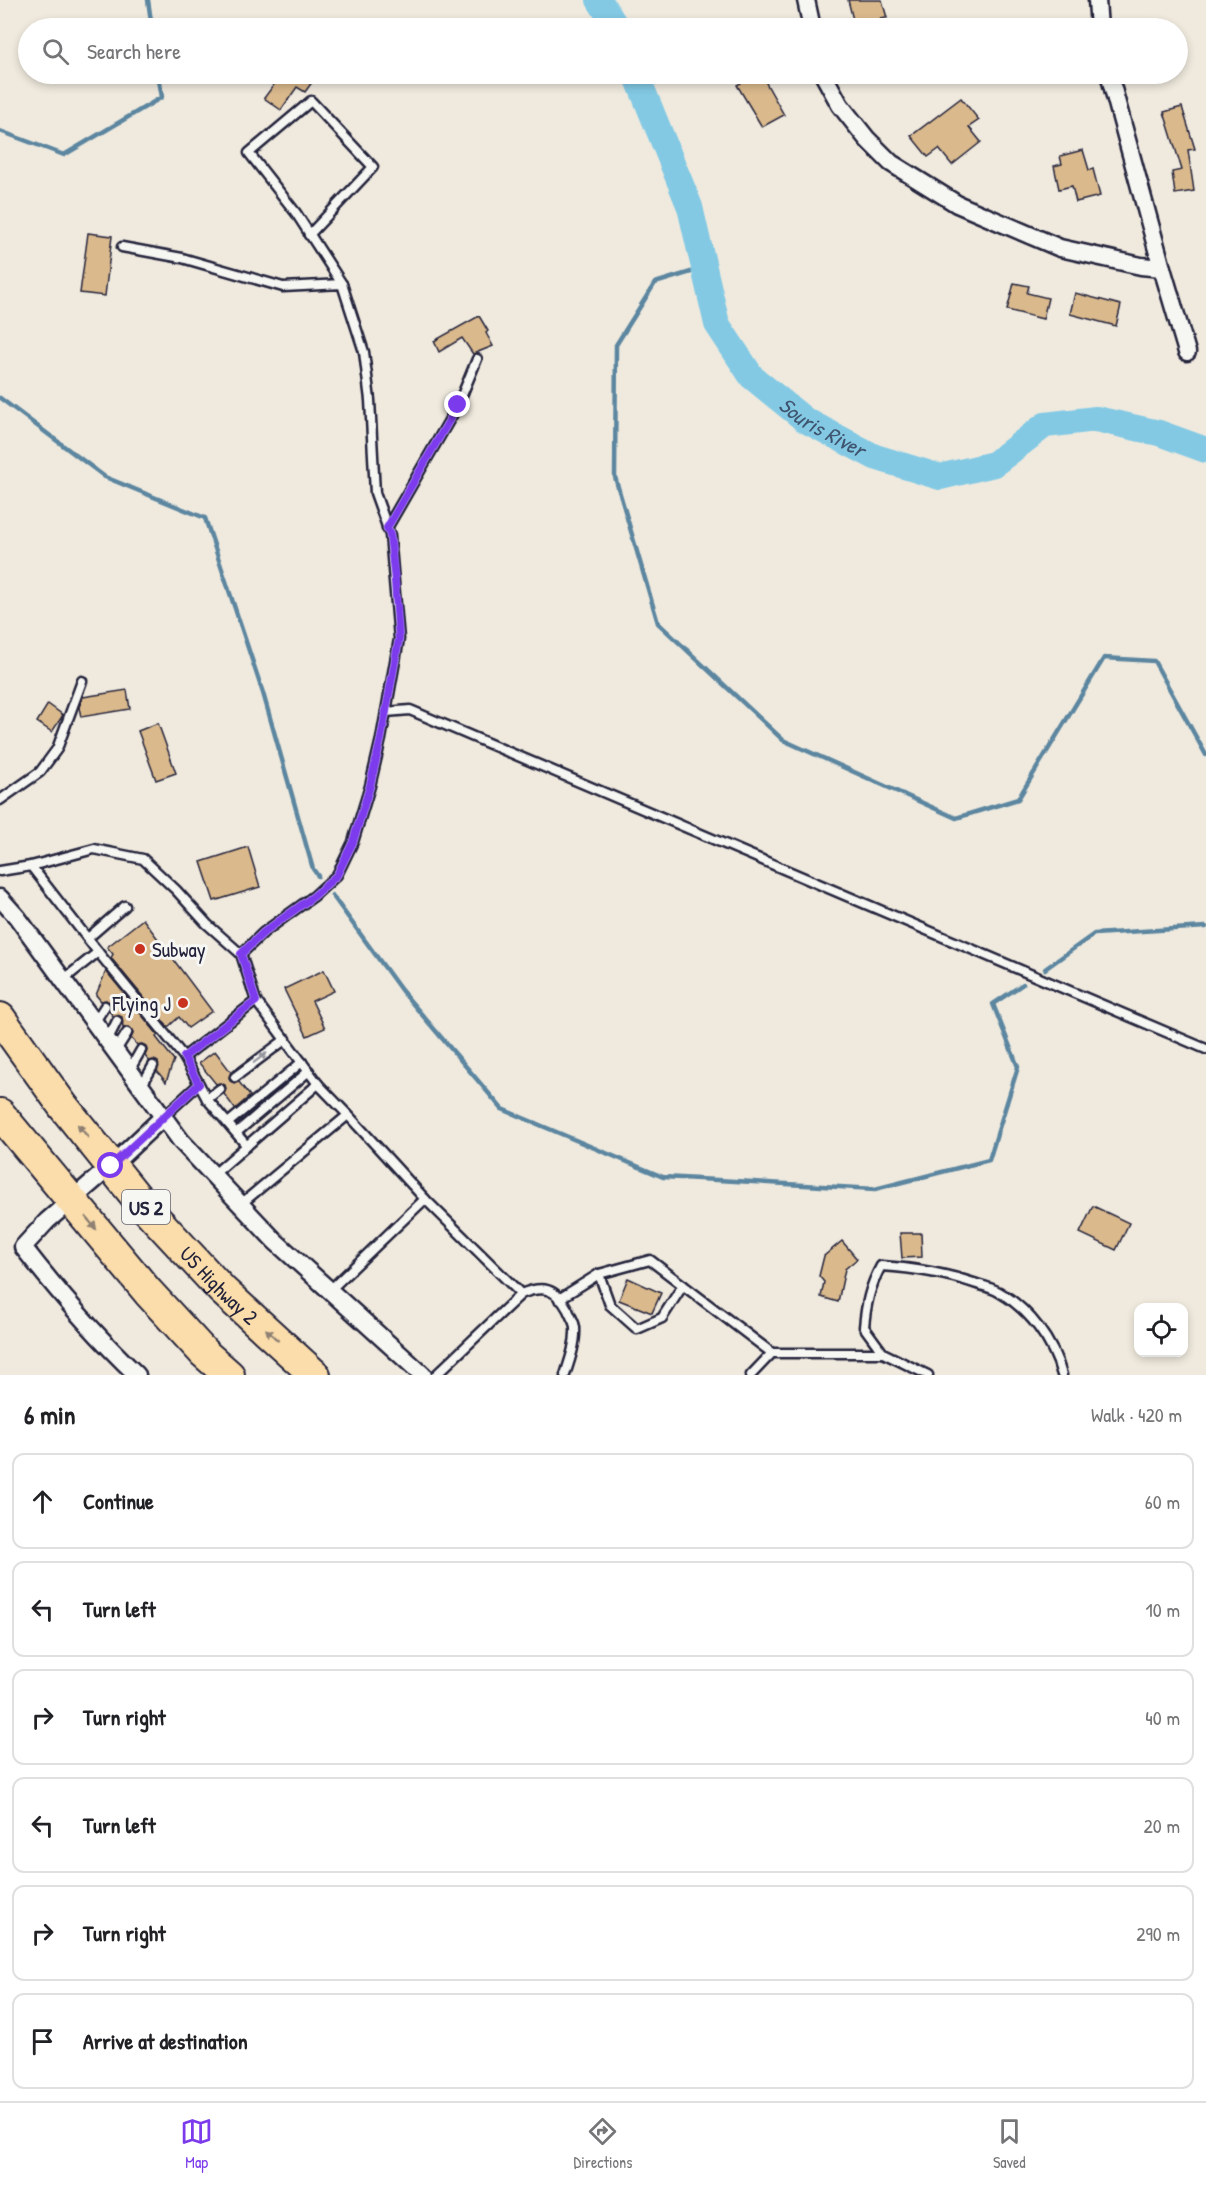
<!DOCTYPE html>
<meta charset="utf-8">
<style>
:root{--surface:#fff;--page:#f2f2f2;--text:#202124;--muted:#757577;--line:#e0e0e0;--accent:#7c3aed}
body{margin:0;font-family:"Patrick Hand",sans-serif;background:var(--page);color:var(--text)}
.controls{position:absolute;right:18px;bottom:18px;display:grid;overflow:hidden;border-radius:12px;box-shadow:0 3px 9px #0003}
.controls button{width:54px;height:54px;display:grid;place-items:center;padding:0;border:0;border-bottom:2px solid var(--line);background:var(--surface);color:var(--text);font:30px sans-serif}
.stop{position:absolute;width:18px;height:18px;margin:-14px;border:4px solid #7c3aed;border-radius:50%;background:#fff}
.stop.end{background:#7c3aed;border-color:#fff;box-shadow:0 2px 6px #0008}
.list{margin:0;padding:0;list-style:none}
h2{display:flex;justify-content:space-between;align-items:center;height:78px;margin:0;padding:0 24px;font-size:26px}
h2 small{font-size:20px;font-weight:400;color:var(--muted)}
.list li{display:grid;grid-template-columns:39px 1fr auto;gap:18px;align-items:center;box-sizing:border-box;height:96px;margin:0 12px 12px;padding:0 12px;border:2px solid var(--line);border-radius:12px}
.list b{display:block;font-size:22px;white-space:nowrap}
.list em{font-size:20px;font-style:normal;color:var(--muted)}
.icon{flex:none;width:33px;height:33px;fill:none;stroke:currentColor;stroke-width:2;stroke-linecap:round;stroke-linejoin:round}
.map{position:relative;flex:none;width:1206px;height:1375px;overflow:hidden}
.search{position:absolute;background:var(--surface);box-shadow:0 3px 9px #0003;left:18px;right:18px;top:18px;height:66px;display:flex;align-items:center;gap:15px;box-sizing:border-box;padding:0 21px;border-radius:33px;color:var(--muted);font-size:22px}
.sheet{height:726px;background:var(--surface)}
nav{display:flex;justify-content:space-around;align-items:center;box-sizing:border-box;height:84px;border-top:2px solid var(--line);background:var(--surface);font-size:16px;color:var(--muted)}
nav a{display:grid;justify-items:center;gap:3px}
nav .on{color:var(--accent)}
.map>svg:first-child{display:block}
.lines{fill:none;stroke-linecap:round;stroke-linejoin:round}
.stream{stroke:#5c86a0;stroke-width:4.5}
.river{stroke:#83c9e4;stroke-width:26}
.building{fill:#dab98c;stroke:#22223b;stroke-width:1.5}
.lane-casing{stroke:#22223b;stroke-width:13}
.street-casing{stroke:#22223b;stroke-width:21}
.highway-casing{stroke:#22223b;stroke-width:34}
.lane{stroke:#f6f6f2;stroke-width:8}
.street{stroke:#f6f6f2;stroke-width:16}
.highway{stroke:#fbddab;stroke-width:30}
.oneway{fill:#9797a0}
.oneway2{fill:#8e8073}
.route{stroke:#7c3aed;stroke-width:8}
.poi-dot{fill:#c8321e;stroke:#f6f6f2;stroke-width:2}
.labels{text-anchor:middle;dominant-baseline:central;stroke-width:6;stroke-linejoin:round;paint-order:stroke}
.shield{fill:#f6f6f2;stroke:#626272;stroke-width:1.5}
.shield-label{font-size:20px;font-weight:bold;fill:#22223b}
.poi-label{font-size:21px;fill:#22223b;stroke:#f6f6f2;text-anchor:start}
.street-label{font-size:21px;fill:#22223b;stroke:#f6f6f2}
.water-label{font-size:22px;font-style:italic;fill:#3f546e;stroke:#f6f6f2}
</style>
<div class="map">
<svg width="1206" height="1375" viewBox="0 0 1206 1375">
<rect width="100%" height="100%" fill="#f0eade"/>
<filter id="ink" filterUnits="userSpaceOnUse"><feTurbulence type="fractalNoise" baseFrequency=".0167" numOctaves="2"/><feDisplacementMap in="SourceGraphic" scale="12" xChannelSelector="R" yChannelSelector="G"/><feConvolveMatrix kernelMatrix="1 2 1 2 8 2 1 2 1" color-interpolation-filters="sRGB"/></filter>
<g filter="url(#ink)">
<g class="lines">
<!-- stream -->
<g class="stream">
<path d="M 148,0 L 152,28"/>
<path d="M 0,131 L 64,155 L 162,97 L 158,74"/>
<path d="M 704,268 L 655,283 L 616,345 L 615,477 L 658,623 L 783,740 L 956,818 L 1018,799 L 1104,658 L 1154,661 L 1206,755"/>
<path d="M 0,398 L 105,477 L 205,518 L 263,693 L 313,869 L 318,876"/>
<path d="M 332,895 L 401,990 L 502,1109 L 663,1177 L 875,1189 L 989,1160 L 1018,1067 L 993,1004 L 1023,984"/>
<path d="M 1045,969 L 1094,934 L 1206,927"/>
</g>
<!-- river -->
<g class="river">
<path d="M 599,0 L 617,28"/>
<path id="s1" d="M 636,74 L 690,207 L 717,324 L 752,377 L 805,420 L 875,457 L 940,477 L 994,464 L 1045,425 L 1096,419 L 1159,433 L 1206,450"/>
</g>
</g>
<!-- building -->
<g class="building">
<path d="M 848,0 L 882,0 L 887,18 L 880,19 L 882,28 L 855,28 Z"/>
<path d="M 282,74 L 318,74 L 305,92 L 297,87 L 281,110 L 264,98 Z"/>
<path d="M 757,74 L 761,74 L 784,115 L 762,127 L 737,85 Z"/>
<path d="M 961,98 L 979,120 L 969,127 L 981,142 L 952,165 L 939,149 L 928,157 L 911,136 Z"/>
<path d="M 1182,107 L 1195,149 L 1188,150 L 1194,191 L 1175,194 L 1172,172 L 1182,170 L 1164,112 Z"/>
<path d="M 1083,150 L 1089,170 L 1093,169 L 1100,196 L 1076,202 L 1072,186 L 1059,189 L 1054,166 L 1062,164 L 1060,156 Z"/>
<path d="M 88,233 L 112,236 L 105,296 L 80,293 Z"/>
<path d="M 1014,283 L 1029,286 L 1027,293 L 1048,298 L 1043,319 L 1007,310 Z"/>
<path d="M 1075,293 L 1121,305 L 1116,326 L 1070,314 Z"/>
<path d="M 479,316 L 488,331 L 486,333 L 493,346 L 473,354 L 462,338 L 439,352 L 434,341 Z"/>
<path d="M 127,690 L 130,709 L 81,717 L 79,707 L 83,697 Z"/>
<path d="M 48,704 L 63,715 L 52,732 L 37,722 Z"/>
<path d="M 158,723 L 176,773 L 156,780 L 138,731 Z"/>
<path d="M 248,847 L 260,887 L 214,901 L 201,862 Z"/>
<path d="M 143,919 L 212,1011 L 188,1028 L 179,1017 L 168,1027 L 111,958 L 113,954 L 107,947 Z"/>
<path d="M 324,970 L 334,991 L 312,1001 L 325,1028 L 307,1036 L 284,989 Z"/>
<path d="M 106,971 L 158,1035 L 156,1037 L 174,1060 L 166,1082 L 157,1071 L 158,1062 L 154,1060 L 149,1061 L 145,1056 L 147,1051 L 146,1046 L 142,1044 L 137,1045 L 131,1038 L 133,1034 L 132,1030 L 128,1027 L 123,1028 L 122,1017 L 117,1015 L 113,1016 L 109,1011 L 110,1003 L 106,1000 L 101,1001 L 96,995 Z"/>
<path d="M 215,1051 L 231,1072 L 229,1077 L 230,1081 L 235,1083 L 239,1082 L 250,1096 L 235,1109 L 224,1094 L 226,1089 L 225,1085 L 220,1083 L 216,1084 L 199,1063 Z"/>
<path d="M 1093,1206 L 1129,1223 L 1116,1250 L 1080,1233 Z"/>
<path d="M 900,1233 L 921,1233 L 922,1257 L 902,1258 Z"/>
<path d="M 842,1241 L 857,1259 L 845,1269 L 838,1302 L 821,1297 L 824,1282 L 819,1276 L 824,1256 Z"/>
<path d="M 628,1278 L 661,1293 L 652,1313 L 619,1300 Z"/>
</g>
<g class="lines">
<!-- lane casing -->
<g class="lane-casing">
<g id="lane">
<path d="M 309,235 L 373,167 L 311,101 L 249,153 L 296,213 L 342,284"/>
<path d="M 387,528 L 458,405 L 477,359"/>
<path d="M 386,712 L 410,710 L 1206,1049"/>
<path d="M 0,800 L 40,772 L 57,749 L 82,681"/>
<path d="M 31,866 L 98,952"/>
<path d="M 0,871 L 31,866 L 94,849 L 143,859 L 176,890 L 207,924 L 241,954 L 264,932 L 314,896 L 337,875 L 353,842 L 370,786 L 381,739 L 399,639 L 390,535 L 375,493 L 370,400 L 364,352 L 342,284 L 283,287 L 182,258 L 122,247"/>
<path d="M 88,938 L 125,906"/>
<path d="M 63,980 L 98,952 L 184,1057 L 199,1084 L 163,1117"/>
<path d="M 256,1001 L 318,1084"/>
<path d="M 94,1023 L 105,1006"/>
<path d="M 107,1041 L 117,1021"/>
<path d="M 115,1052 L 127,1033"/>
<path d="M 184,1057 L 256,1001 L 241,954"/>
<path d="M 129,1071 L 141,1050"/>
<path d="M 235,1077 L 286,1039"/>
<path d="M 199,1084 L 207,1099 L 247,1146"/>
<path d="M 141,1087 L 153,1066"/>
<path d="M 207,1099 L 220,1089"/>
<path d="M 228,1123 L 302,1062"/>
<path d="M 237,1132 L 309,1071"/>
<path d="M 213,1175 L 318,1084 L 348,1115"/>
<path d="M 241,1204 L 348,1115 L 425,1199"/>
<path d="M 599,1274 L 610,1305 L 637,1329 L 662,1318 L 683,1285"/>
<path d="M 330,1290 L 425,1199 L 521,1294"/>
<path d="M 559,1299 L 599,1274 L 650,1260 L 772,1353 L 883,1353"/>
<path d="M 436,1375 L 521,1294 C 543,1285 556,1288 568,1310 C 570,1316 575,1322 575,1328 C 576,1343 570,1360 565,1375"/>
<path d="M 751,1375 L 772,1353"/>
<path d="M 928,1375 L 883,1353 L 864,1327 C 866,1304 870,1286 881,1266 C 914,1268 945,1273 977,1284 C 984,1286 992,1288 999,1292 C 1029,1309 1053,1341 1062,1375"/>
</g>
</g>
<!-- street casing -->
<g class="street-casing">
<g id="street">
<path d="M 806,0 L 812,28"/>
<path d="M 1097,0 L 1099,28"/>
<path d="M 823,74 L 840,105 L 867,139 L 891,163 L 957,204 L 1060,248 L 1141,266 L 1162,268"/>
<path d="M 1109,74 L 1162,268 L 1187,352"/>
<path d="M 0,898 L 17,917 L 181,1141 L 275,1241 L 423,1375"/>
<path d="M 137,1375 C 95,1335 58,1292 23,1247 L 47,1221 L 111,1166 L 163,1117"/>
</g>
</g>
<!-- highway casing -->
<g class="highway-casing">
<g id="highway">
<path id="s2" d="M 0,1018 L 63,1106 L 142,1204 L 222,1290 L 315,1375"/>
<path d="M 0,1114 L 148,1292 L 204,1353 L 229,1375"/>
</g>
</g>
<!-- lane -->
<use href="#lane" class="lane"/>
<!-- street -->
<use href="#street" class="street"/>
<!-- highway -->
<use href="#highway" class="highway"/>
</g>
<!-- one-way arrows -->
<defs><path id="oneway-solid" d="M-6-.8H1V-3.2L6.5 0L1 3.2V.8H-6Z" transform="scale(1.5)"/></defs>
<use class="oneway" href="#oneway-solid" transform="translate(260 1058) rotate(-37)"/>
<g class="oneway2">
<use href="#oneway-solid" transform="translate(83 1131) rotate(-129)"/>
<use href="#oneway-solid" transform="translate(91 1223) rotate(50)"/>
<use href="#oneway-solid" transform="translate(272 1335) rotate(-137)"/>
</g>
</g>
<g class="lines" filter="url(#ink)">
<!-- route -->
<path class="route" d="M 111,1166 L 199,1084 L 184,1057 L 256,1001 L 241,954 L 264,932 L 314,896 L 337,875 L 353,842 L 370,786 L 381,739 L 399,639 L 395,581 L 390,535 L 387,528 L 458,405"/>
</g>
<!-- markers -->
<g class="poi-dot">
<circle cx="140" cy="949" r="6"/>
<circle cx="183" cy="1003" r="6"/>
</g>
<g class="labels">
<!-- shield labels -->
<rect class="shield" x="122" y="1190" width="48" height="34" rx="4.5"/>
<g class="shield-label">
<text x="146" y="1207">US 2</text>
</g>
<!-- poi labels -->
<g class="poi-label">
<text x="152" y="949">Subway</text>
<text x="171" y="1003" text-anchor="end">Flying J</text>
</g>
<!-- street labels -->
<g class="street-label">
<text stroke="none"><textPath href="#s2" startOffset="346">US Highway 2</textPath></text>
</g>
<!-- water labels -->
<g class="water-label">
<text stroke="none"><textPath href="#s1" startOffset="414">Souris River</textPath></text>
</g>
</g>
</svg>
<div class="controls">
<button><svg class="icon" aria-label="locate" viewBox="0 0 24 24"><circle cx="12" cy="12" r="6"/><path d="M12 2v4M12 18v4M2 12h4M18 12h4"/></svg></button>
</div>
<div class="stop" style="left:111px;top:1166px"></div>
<div class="stop end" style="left:458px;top:405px"></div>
<div class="search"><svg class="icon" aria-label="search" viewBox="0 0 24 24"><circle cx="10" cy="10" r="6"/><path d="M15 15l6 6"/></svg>Search here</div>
</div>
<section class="sheet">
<h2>6 min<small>Walk · 420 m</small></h2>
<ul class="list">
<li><svg class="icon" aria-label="ahead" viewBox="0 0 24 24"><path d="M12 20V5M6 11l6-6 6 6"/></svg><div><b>Continue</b></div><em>60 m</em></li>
<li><svg class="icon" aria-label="left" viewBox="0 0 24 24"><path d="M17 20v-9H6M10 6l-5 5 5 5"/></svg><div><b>Turn left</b></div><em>10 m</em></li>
<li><svg class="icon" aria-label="right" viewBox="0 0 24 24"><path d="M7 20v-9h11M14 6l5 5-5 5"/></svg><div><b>Turn right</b></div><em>40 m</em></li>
<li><svg class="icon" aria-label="left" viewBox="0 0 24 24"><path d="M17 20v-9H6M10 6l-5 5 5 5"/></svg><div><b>Turn left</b></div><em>20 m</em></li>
<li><svg class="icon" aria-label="right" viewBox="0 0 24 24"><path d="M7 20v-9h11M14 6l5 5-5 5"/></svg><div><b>Turn right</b></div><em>290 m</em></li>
<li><svg class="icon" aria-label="arrive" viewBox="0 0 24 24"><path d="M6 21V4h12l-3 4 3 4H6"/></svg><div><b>Arrive at destination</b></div></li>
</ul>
</section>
<nav>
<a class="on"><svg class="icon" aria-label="map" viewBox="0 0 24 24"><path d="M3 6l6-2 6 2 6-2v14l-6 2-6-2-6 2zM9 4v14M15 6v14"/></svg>Map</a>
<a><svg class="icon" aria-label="directions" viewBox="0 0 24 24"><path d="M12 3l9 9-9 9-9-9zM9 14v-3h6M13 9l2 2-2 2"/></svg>Directions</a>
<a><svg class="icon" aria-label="saved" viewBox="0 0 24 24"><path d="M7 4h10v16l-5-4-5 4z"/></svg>Saved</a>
</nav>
